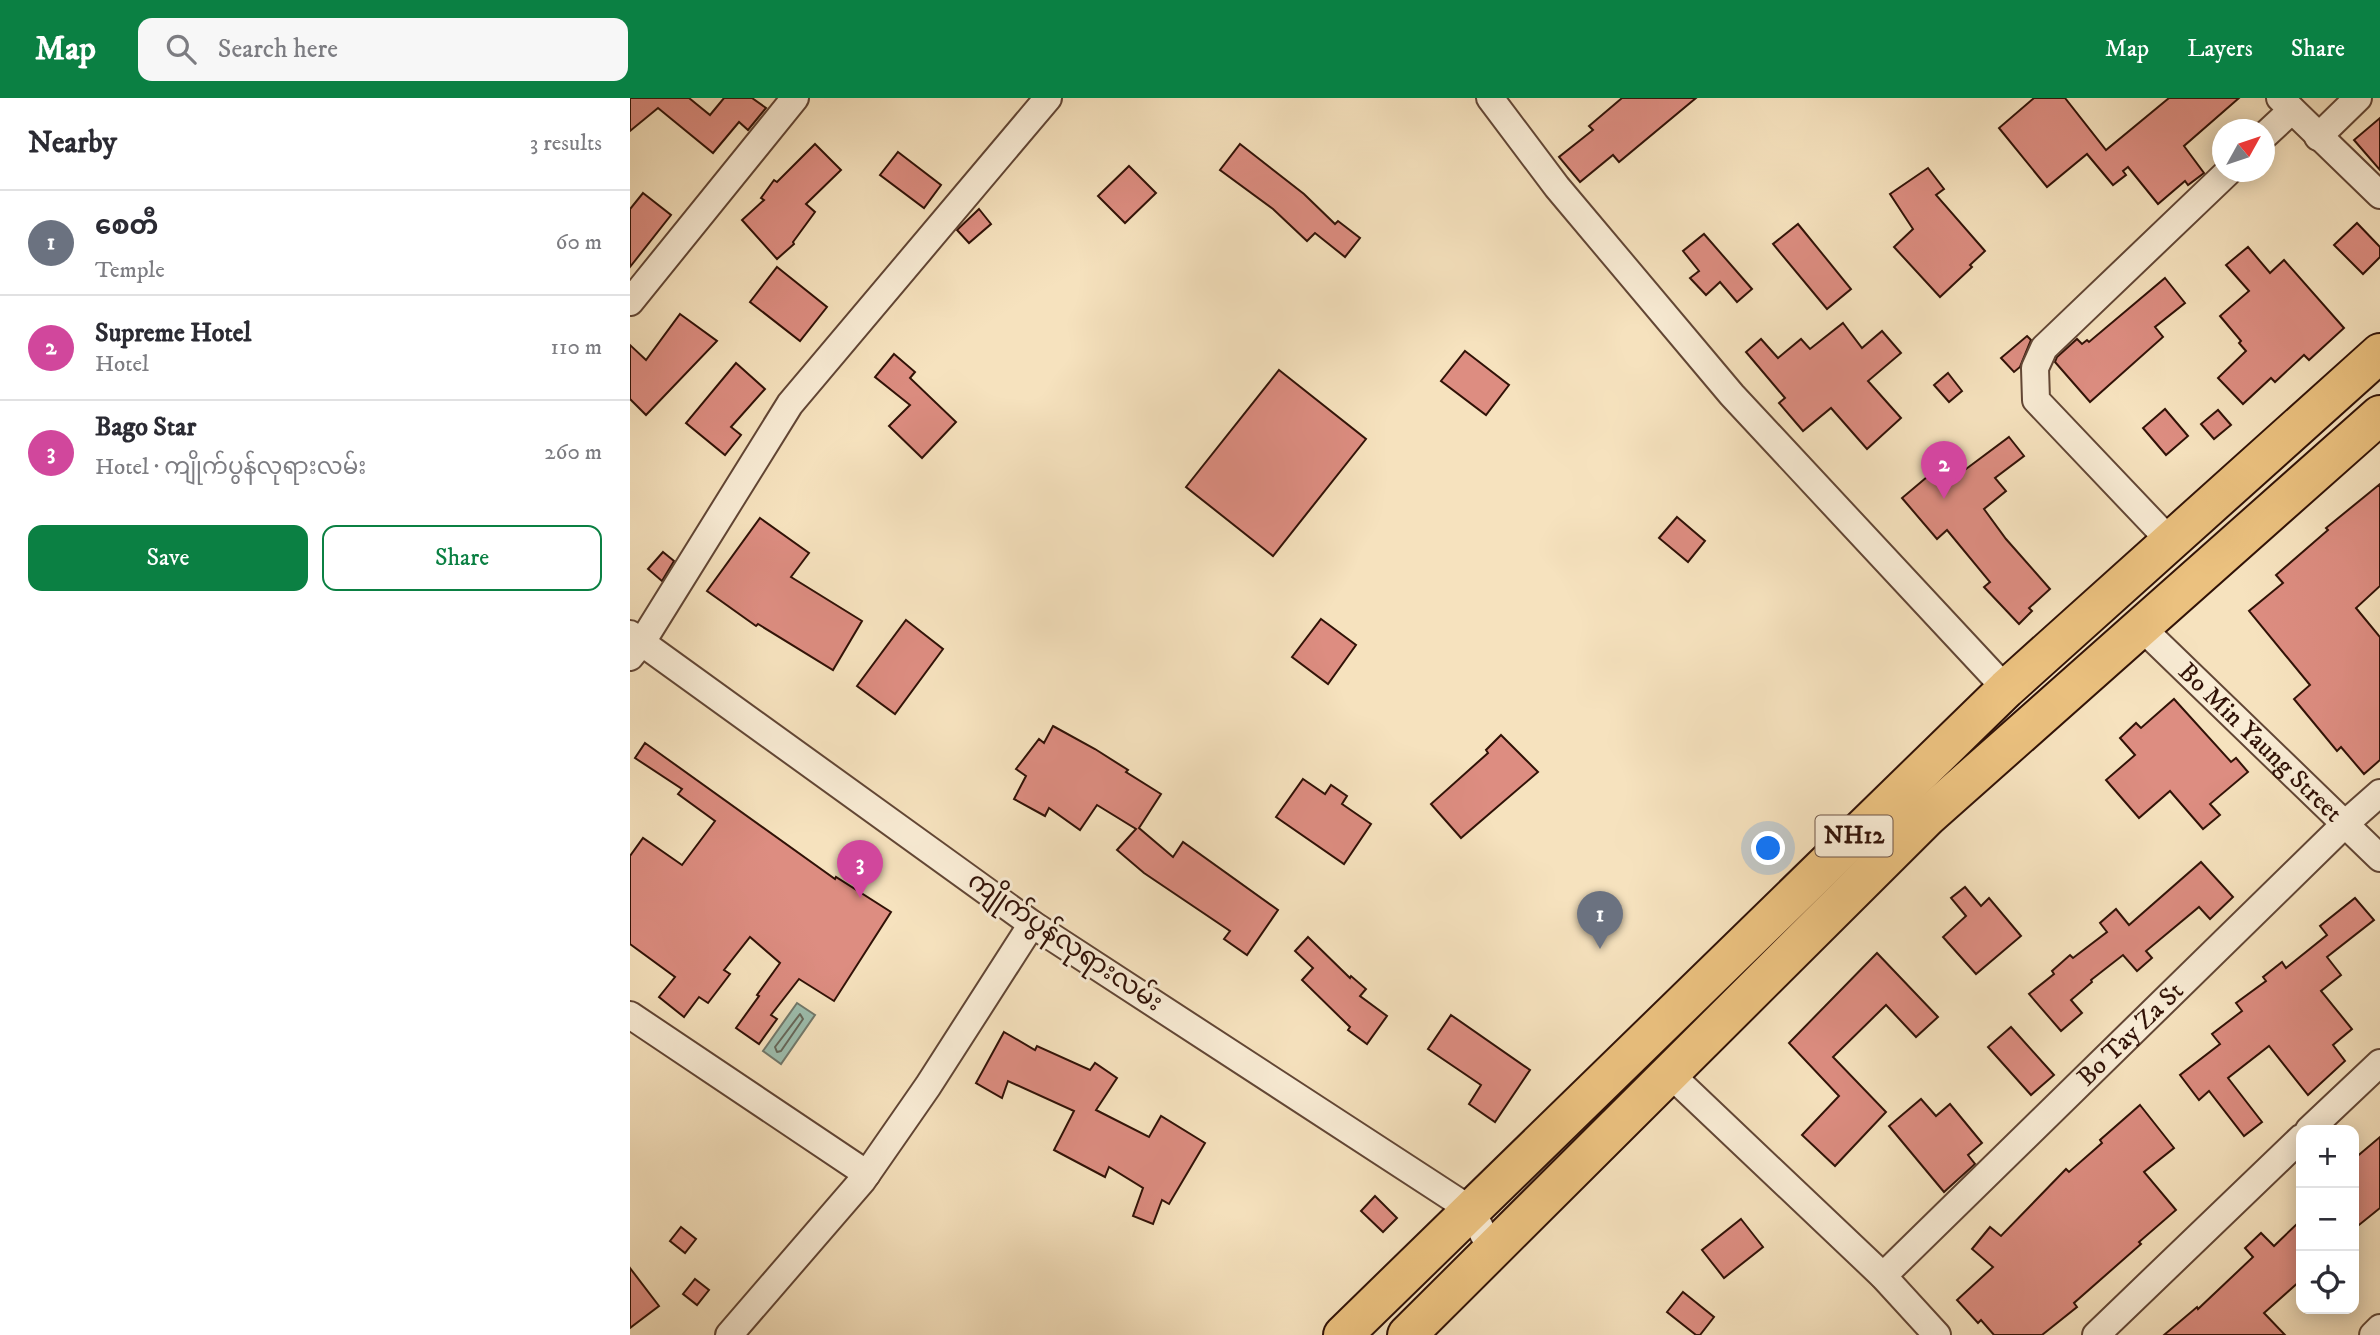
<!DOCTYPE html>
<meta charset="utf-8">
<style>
:root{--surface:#fff;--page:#f7f7f7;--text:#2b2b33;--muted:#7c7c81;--line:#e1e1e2;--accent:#0b8043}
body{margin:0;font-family:"IM FELL DW Pica","Noto Sans Myanmar",serif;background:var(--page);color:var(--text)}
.controls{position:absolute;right:21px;bottom:21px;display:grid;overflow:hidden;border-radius:14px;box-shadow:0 4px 18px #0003}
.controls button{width:63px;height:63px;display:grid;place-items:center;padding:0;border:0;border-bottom:2px solid var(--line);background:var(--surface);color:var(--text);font:35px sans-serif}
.compass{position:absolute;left:1582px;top:21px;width:63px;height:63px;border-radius:50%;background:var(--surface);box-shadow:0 4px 18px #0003;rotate:50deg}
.you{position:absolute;left:1139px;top:751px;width:24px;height:24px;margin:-18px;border:5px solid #fff;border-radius:50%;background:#1a73e8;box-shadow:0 0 0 10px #1a73e833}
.badge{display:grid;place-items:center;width:46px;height:46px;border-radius:50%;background:var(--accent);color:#fff;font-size:23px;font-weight:700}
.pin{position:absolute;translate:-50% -58px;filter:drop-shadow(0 2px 4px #0008)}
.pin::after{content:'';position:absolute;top:37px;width:24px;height:21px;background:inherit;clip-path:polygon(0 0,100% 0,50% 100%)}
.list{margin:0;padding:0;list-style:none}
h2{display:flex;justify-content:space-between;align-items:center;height:91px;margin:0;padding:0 28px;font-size:30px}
h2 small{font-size:23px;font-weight:400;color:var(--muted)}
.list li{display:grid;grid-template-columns:46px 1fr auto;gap:21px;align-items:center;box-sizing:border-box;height:105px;padding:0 28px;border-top:2px solid var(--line)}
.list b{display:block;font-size:26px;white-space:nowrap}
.list p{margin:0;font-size:23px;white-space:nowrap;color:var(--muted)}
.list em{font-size:23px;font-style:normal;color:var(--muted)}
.actions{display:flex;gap:14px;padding:21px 28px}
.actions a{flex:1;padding:16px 0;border:2px solid var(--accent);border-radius:14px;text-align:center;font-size:24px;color:var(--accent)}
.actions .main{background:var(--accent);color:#fff}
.icon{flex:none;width:38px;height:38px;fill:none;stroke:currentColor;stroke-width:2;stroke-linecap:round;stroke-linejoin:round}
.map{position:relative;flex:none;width:1750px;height:1237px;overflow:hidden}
header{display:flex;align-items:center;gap:42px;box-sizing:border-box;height:98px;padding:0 35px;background:var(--accent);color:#fff}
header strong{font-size:33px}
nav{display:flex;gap:38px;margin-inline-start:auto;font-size:24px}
.search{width:490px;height:63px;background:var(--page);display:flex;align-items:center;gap:18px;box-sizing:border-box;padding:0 24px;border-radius:14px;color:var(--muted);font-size:26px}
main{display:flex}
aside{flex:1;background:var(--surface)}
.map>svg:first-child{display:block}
.water{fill:#9dbeae;stroke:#72796b;stroke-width:2}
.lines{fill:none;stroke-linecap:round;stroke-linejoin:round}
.shore{stroke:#67685a;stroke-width:2}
.building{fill:#dd8d81;stroke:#311207;stroke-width:2}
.street-casing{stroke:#624635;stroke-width:30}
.highway-casing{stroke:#311207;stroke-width:42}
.street{stroke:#f9ecd5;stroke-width:26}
.highway{stroke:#ebc17f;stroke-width:38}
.labels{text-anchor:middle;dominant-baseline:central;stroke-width:6;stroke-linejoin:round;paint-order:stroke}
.shield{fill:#f9ecd5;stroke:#6d5345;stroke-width:2}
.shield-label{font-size:24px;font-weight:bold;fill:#311207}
.street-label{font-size:26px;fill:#311207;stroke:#f9ecd5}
</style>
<header>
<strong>Map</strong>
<div class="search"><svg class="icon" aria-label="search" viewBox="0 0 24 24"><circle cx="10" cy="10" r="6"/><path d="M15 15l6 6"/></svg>Search here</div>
<nav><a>Map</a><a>Layers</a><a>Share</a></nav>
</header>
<main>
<aside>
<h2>Nearby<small>3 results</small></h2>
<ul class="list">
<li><span class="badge" style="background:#6b7280">1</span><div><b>စေတီ</b><p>Temple</p></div><em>60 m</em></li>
<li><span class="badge" style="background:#d1479c">2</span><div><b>Supreme Hotel</b><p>Hotel</p></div><em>110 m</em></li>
<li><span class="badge" style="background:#d1479c">3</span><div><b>Bago Star</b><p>Hotel · ကျိုက်ပွန်လုရားလမ်း</p></div><em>260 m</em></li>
</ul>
<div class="actions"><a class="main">Save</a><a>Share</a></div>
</aside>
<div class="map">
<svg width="1750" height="1237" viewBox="0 0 1750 1237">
<rect width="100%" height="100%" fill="#f6e2be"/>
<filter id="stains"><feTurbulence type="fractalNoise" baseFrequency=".00286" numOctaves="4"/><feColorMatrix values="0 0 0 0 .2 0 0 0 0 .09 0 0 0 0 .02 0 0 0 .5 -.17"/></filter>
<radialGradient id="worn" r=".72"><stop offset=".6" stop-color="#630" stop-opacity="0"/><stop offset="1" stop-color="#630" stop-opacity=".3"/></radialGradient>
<!-- water -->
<path class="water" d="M 167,905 L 185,917 L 151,966 L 133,953 Z"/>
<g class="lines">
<!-- shore -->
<path class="shore" d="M 170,916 L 173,921 L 151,953 L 147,954 L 145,949 Z"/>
</g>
<!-- building -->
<g class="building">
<path d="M 0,0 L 59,0 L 80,17 L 94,0 L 122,0 L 136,10 L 118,32 L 109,24 L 83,55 L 28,10 L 0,33 Z"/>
<path d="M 992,0 L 1066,0 L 989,64 L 983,57 L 950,84 L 929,59 L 963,32 L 959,28 Z"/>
<path d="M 1404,0 L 1435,0 L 1476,52 L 1539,0 L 1609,0 L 1554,48 L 1574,75 L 1558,87 L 1555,83 L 1528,106 L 1498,69 L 1493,73 L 1496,77 L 1483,87 L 1457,56 L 1417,89 L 1369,30 Z"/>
<path d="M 1750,20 L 1750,72 L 1724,42 Z"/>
<path d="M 185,46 L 211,72 L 176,106 L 185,114 L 163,144 L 164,146 L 147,161 L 112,122 L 134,102 L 131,100 L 144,82 L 147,84 Z"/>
<path d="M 610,46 L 674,96 L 705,126 L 708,123 L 730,140 L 715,159 L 685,135 L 677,143 L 643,111 L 590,72 Z"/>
<path d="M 268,54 L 311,87 L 294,110 L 250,77 Z"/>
<path d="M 499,68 L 526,95 L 495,125 L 468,98 Z"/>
<path d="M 1298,70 L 1314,91 L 1306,97 L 1355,153 L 1340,167 L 1342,169 L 1310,199 L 1264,149 L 1283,131 L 1260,96 Z"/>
<path d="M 13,95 L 41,117 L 0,169 L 0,111 Z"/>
<path d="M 349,111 L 361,126 L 339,145 L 327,132 Z"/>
<path d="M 1727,125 L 1750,149 L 1750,159 L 1733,176 L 1704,147 Z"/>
<path d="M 1168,126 L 1221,191 L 1197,211 L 1143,146 Z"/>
<path d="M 1074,136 L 1122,191 L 1107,204 L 1090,184 L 1076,197 L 1060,180 L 1069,173 L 1053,153 Z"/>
<path d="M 1618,149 L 1640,175 L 1654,162 L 1714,230 L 1679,262 L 1674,257 L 1645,284 L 1641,280 L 1613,306 L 1588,280 L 1616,253 L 1609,245 L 1611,243 L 1590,218 L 1619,193 L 1596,167 Z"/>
<path d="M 147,169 L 197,209 L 170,243 L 120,204 Z"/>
<path d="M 1535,180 L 1555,205 L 1525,229 L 1533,239 L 1460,304 L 1425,264 L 1427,259 L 1447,241 L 1452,246 L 1457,242 L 1459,244 Z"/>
<path d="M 50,216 L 87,243 L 16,317 L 0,301 L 0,247 L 16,262 Z"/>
<path d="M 1213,225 L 1232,250 L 1252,233 L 1271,255 L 1238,283 L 1271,320 L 1237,351 L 1201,310 L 1173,333 L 1149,305 L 1155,300 L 1116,254 L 1131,241 L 1148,260 L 1171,241 L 1180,251 Z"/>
<path d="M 1397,238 L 1401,242 L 1390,269 L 1384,274 L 1371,260 Z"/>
<path d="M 835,253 L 879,287 L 856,317 L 811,283 Z"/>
<path d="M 264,256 L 285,274 L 280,280 L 326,324 L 292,360 L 259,328 L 280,307 L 245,279 Z"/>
<path d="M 106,265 L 135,291 L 101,329 L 111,337 L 95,357 L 56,325 Z"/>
<path d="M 649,272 L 736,341 L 643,458 L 556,389 Z"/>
<path d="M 1318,275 L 1332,293 L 1319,304 L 1304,287 Z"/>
<path d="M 1535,311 L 1558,338 L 1536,357 L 1513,330 Z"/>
<path d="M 1588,312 L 1601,327 L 1584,341 L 1571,326 Z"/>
<path d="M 1379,339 L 1394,358 L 1365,380 L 1376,393 L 1354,411 L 1376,441 L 1420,491 L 1399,510 L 1402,513 L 1389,526 L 1354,489 L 1360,484 L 1317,432 L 1307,441 L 1272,400 L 1316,363 L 1328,377 Z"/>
<path d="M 1750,386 L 1750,488 L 1726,510 L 1750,539 L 1750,662 L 1734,676 L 1711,649 L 1707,653 L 1664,601 L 1680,587 L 1619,513 L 1653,485 L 1646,477 L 1698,432 L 1696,430 Z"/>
<path d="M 1047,419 L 1075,443 L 1058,464 L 1029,440 Z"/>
<path d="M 130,420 L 179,455 L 161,479 L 232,523 L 203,572 L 128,526 L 126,528 L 77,493 Z"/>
<path d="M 33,454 L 44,463 L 32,483 L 18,471 Z"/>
<path d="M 691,521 L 726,547 L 698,586 L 662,559 Z"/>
<path d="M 276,522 L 313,551 L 265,616 L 227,588 Z"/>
<path d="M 1544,601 L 1601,664 L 1606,660 L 1618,674 L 1580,706 L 1590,717 L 1573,731 L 1540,693 L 1509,720 L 1476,682 L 1505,657 L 1490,640 L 1506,625 L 1511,630 Z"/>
<path d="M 423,628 L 465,651 L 498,672 L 496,674 L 531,696 L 509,730 L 543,759 L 553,744 L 648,812 L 617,857 L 594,841 L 600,833 L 514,775 L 487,752 L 506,731 L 467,707 L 450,732 L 419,710 L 415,718 L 384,701 L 396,678 L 386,671 L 409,641 L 414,645 Z"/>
<path d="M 871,637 L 908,674 L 831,740 L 801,706 L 858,655 L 856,652 Z"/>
<path d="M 15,645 L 205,781 L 206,779 L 261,814 L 204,903 L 169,881 L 141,917 L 147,921 L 129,946 L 106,930 L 129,898 L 127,897 L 150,865 L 120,839 L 94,872 L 100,876 L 78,905 L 69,899 L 54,919 L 29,899 L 45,879 L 0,846 L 0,758 L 13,740 L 52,767 L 85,723 L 48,696 L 52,691 L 5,660 Z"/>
<path d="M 673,681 L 695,696 L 701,687 L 717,698 L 712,706 L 741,726 L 714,766 L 646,719 Z"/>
<path d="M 1571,764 L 1603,799 L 1580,821 L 1569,809 L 1516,853 L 1522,860 L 1507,873 L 1493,857 L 1461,882 L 1462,884 L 1441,902 L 1452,915 L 1431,933 L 1399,896 L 1424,876 L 1422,873 L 1440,857 L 1443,860 L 1477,834 L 1470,825 L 1486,811 L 1499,827 Z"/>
<path d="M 1335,789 L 1351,808 L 1359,800 L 1391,838 L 1346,876 L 1313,839 L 1336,818 L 1321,800 Z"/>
<path d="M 1725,800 L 1744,822 L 1697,859 L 1711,877 L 1691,893 L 1722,931 L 1703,947 L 1715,963 L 1678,997 L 1639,948 L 1598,980 L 1632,1024 L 1614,1038 L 1579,993 L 1569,1002 L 1550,977 L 1590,946 L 1582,936 L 1612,913 L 1606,905 L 1636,883 L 1633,879 L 1652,864 L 1656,870 L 1697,837 L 1690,828 Z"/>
<path d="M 678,839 L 720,880 L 721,878 L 736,891 L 730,898 L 757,918 L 737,946 L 718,932 L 720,929 L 672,882 L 683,870 L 665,853 Z"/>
<path d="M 1247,855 L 1308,919 L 1286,939 L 1256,907 L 1203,959 L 1256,1014 L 1205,1068 L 1172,1037 L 1209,998 L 1159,945 Z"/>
<path d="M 821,917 L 900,972 L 865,1024 L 839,1006 L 851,987 L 798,951 Z"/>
<path d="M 1381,929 L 1424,977 L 1401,997 L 1358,949 Z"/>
<path d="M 374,934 L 405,952 L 407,948 L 460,972 L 465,965 L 487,980 L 466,1012 L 519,1039 L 531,1018 L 575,1045 L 539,1106 L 532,1102 L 523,1126 L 503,1118 L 513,1090 L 479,1069 L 475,1079 L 424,1052 L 444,1013 L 378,983 L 372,1000 L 346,985 Z"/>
<path d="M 1291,1001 L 1306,1018 L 1320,1006 L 1352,1045 L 1338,1057 L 1345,1066 L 1314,1094 L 1259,1028 Z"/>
<path d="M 1510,1007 L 1544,1050 L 1514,1074 L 1546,1112 L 1509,1144 L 1511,1146 L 1444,1205 L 1447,1209 L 1412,1237 L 1364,1237 L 1351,1222 L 1348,1225 L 1327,1202 L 1363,1169 L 1342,1151 L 1360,1129 L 1371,1138 L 1436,1071 L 1439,1074 L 1472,1045 L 1470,1042 Z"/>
<path d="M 1750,1039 L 1750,1110 L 1724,1131 L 1724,1061 Z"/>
<path d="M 745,1098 L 767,1120 L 753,1134 L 731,1113 Z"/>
<path d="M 1111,1121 L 1133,1149 L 1094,1180 L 1072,1152 Z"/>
<path d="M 1671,1122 L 1671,1182 L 1634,1215 L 1655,1237 L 1534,1237 L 1567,1209 L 1568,1211 L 1623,1159 L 1615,1150 L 1631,1135 L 1644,1148 Z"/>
<path d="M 51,1129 L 66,1141 L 55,1155 L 40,1143 Z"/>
<path d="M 0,1170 L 29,1208 L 0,1230 Z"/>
<path d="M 65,1181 L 79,1192 L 67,1207 L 53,1196 Z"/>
<path d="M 1053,1194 L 1084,1219 L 1070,1237 L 1066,1237 L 1037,1214 Z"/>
</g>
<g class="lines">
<!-- street casing -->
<g class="street-casing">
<g id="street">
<path d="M 860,0 L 927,89 L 1102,297 L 1376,591"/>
<path d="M 1650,0 L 1750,97"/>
<path d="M 1634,38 L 1662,12"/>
<path d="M 1688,39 L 1728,0"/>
<path d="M 0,204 L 165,0"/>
<path d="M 1540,443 L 1406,302 L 1405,270 L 1414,250 L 1598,74"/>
<path id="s1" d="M 1511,529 L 1750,760"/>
<path d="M 0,536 L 402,826 L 841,1112 L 862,1153"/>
<path d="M 0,559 L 12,544 L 160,306 L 418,0"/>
<path d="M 0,917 L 237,1076"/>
<path d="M 1040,976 L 1253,1178 L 1307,1237"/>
<path d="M 1679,1032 L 1750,965"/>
<path id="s2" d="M 1253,1178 L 1716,725 L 1750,695"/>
<path d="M 99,1237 L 232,1083 L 298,988 L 402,826"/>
<path d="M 1466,1237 L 1671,1040"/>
<path d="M 1743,1237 L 1750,1230"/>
</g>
</g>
<!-- highway casing -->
<g class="highway-casing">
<g id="highway">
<path d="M 713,1237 L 1376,591 L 1750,255"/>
<path d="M 777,1237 L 1297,719 L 1750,317"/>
</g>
</g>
<!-- street -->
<use href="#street" class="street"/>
<!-- highway -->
<use href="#highway" class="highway"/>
</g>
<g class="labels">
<!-- shield labels -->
<rect class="shield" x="1185.5" y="717.5" width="77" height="41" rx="5"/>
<g class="shield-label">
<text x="1224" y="738">NH12</text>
</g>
<!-- street labels -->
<g class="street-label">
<text stroke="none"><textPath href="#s1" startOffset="166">Bo Min Yaung Street</textPath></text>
<text transform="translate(435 844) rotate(34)">ကျိုက်ပွန်လုရားလမ်း</text>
<text stroke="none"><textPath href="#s2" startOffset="346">Bo Tay Za St</textPath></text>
</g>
</g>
<rect width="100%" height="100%" filter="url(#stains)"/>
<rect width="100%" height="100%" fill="url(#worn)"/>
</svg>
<div class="controls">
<button>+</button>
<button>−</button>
<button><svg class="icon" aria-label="locate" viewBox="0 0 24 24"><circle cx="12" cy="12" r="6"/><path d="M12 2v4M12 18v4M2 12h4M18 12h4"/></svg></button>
</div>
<svg class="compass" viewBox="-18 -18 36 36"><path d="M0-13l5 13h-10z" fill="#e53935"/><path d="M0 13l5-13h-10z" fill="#7c7c81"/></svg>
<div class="you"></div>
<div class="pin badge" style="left:970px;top:851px;background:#6b7280">1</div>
<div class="pin badge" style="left:1314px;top:401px;background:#d1479c">2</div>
<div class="pin badge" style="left:230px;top:800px;background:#d1479c">3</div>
</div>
</main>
